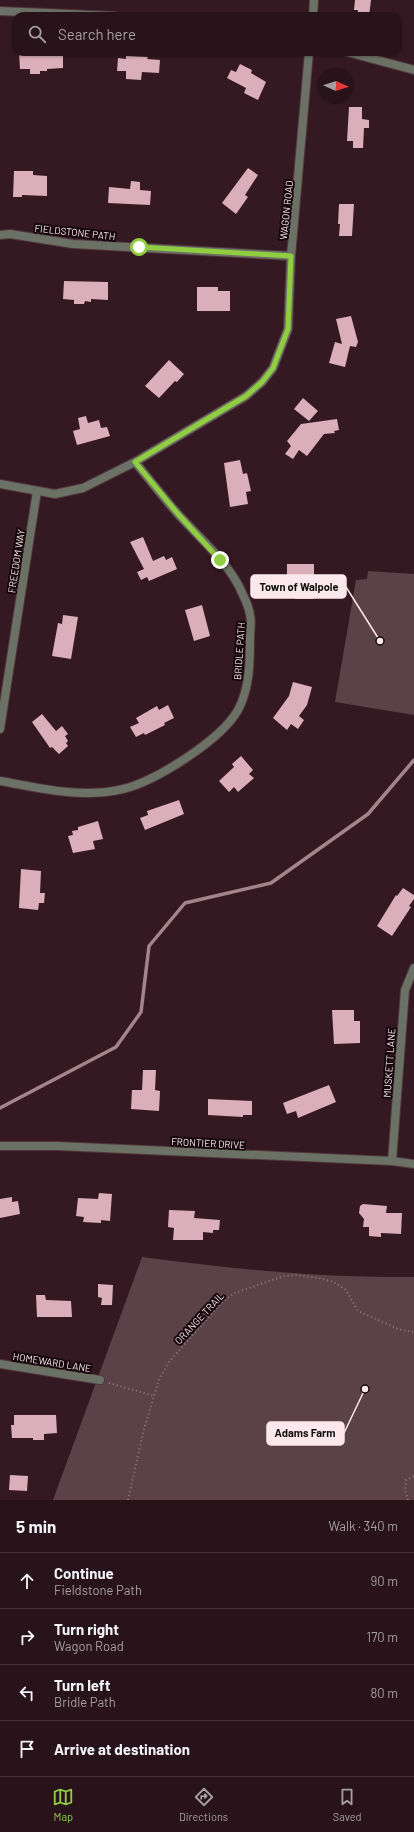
<!DOCTYPE html>
<meta charset="utf-8">
<style>
:root{--surface:#28131a;--page:#342027;--text:#f1f3f6;--muted:#a59ea2;--line:#443239;--accent:#90cd41}
body{margin:0;font-family:Barlow,sans-serif;background:var(--page);color:var(--text)}
.compass{position:absolute;left:318px;top:68px;width:36px;height:36px;border-radius:50%;background:var(--surface);box-shadow:0 1px 3px #0004;rotate:93deg}
.stop{position:absolute;width:12px;height:12px;margin:-9px;border:3px solid #90cd41;border-radius:50%;background:#fff}
.stop.end{background:#90cd41;border-color:#fff;box-shadow:0 1px 4px #0008}
.list{margin:0;padding:0;list-style:none}
h2{display:flex;justify-content:space-between;align-items:center;height:52px;margin:0;padding:0 16px;font-size:17px}
h2 small{font-size:13px;font-weight:400;color:var(--muted)}
.list li{display:grid;grid-template-columns:26px 1fr auto;gap:12px;align-items:center;box-sizing:border-box;height:56px;padding:0 16px;border-top:1px solid var(--line)}
.list b{display:block;font-size:15px;white-space:nowrap}
.list p{margin:0;font-size:13px;white-space:nowrap;color:var(--muted)}
.list em{font-size:13px;font-style:normal;color:var(--muted)}
.icon{flex:none;width:22px;height:22px;fill:none;stroke:currentColor;stroke-width:2;stroke-linecap:round;stroke-linejoin:round}
.map{position:relative;flex:none;width:414px;height:1500px;overflow:hidden}
.search{position:absolute;background:var(--surface);box-shadow:0 1px 3px #0004;left:12px;right:12px;top:12px;height:44px;display:flex;align-items:center;gap:10px;box-sizing:border-box;padding:0 14px;border-radius:12px;color:var(--muted);font-size:15px}
.sheet{height:276px;background:var(--surface)}
nav{display:flex;justify-content:space-around;align-items:center;box-sizing:border-box;height:56px;border-top:1px solid var(--line);background:var(--surface);font-size:11px;color:var(--muted)}
nav a{display:grid;justify-items:center;gap:2px}
nav .on{color:var(--accent)}
.map>svg:first-child{display:block}
.green{fill:#5b4249}
.lines{fill:none;stroke-linecap:round;stroke-linejoin:round}
.stream{stroke:#a4838b;stroke-width:3.5}
.building{fill:#daaeba}
.street-casing{stroke:#51363e;stroke-width:10}
.path{stroke:#947b83;stroke-width:2;stroke-dasharray:1 3;stroke-linecap:butt}
.street{stroke:#6b7165;stroke-width:8}
.route{stroke:#90cd41;stroke-width:5}
.labels{text-anchor:middle;dominant-baseline:central;stroke-width:4;stroke-linejoin:round;paint-order:stroke}
.street-label{font-size:10px;fill:#fbe7ec;stroke:#15080c}
.leader{fill:none;stroke:#fbe7ec;stroke-width:1.5}
.callout-dot{fill:#fbe7ec;stroke:#15080c;stroke-width:1.5}
.callout{fill:#fbe7ec;stroke:#fbe7ec;stroke-width:1.5}
.callout-label{font-size:11px;text-anchor:middle;font-weight:bold;fill:#111}
</style>
<div class="map">
<svg width="414" height="1500" viewBox="0 0 414 1500">
<rect width="100%" height="100%" fill="#351922"/>
<!-- green -->
<g class="green">
<path d="M 368,571 L 414,574 L 414,715 L 335,702 L 356,580 L 367,579 Z"/>
<path d="M 142,1257 C 232,1269 324,1278 414,1277 L 414,1500 L 53,1500 Z"/>
</g>
<g class="lines">
<!-- stream -->
<path class="stream" d="M 0,1108 L 116,1047 L 141,1012 L 149,946 L 185,903 L 271,883 L 368,814 L 414,760"/>
</g>
<!-- building -->
<g class="building">
<path d="M 355,0 L 371,0 L 369,16 L 357,16 L 358,10 L 354,10 Z"/>
<path d="M 19,52 L 63,52 L 63,68 L 47,69 L 47,71 L 40,71 L 40,74 L 30,74 L 30,69 L 20,69 Z"/>
<path d="M 126,56 L 148,57 L 147,59 L 160,60 L 159,73 L 142,72 L 141,80 L 126,79 L 126,71 L 117,71 L 118,58 L 126,59 Z"/>
<path d="M 240,64 L 252,70 L 251,73 L 266,82 L 258,100 L 244,93 L 246,88 L 227,78 L 231,70 L 236,72 Z"/>
<path d="M 349,107 L 362,107 L 362,119 L 369,120 L 369,128 L 364,128 L 363,148 L 353,148 L 353,141 L 347,141 Z"/>
<path d="M 248,168 L 258,175 L 245,195 L 248,197 L 236,214 L 222,203 Z"/>
<path d="M 14,171 L 33,171 L 33,175 L 47,176 L 47,196 L 22,195 L 22,197 L 13,197 Z"/>
<path d="M 131,181 L 140,182 L 140,190 L 151,191 L 150,205 L 108,203 L 109,187 L 130,189 Z"/>
<path d="M 339,204 L 354,204 L 352,236 L 339,236 L 340,224 L 338,224 Z"/>
<path d="M 64,281 L 108,282 L 108,300 L 91,299 L 91,302 L 85,301 L 84,304 L 74,304 L 74,300 L 63,299 Z"/>
<path d="M 197,287 L 218,287 L 218,291 L 230,291 L 230,311 L 197,311 Z"/>
<path d="M 351,316 L 358,342 L 356,347 L 350,346 L 345,367 L 329,363 L 335,342 L 342,344 L 336,319 Z"/>
<path d="M 169,360 L 184,374 L 177,382 L 175,381 L 159,398 L 145,386 Z"/>
<path d="M 303,398 L 318,411 L 309,421 L 294,409 Z"/>
<path d="M 86,416 L 88,423 L 99,420 L 101,428 L 107,427 L 110,436 L 77,445 L 73,431 L 80,429 L 78,418 Z"/>
<path d="M 337,419 L 339,430 L 334,431 L 335,433 L 324,434 L 307,456 L 299,450 L 293,459 L 285,454 L 291,446 L 287,441 L 301,424 Z"/>
<path d="M 240,460 L 243,474 L 247,473 L 251,491 L 246,492 L 248,504 L 230,507 L 224,463 Z"/>
<path d="M 143,537 L 153,561 L 164,556 L 166,560 L 172,557 L 177,569 L 149,581 L 147,577 L 141,580 L 137,572 L 144,569 L 130,542 Z"/>
<path d="M 287,564 L 314,564 L 314,581 L 320,581 L 320,591 L 314,591 L 314,599 L 295,599 L 295,577 L 287,577 Z"/>
<path d="M 202,605 L 210,636 L 194,641 L 185,610 Z"/>
<path d="M 63,615 L 78,617 L 71,659 L 52,656 L 58,623 L 62,624 Z"/>
<path d="M 293,682 L 312,687 L 307,705 L 299,716 L 304,720 L 298,729 L 291,724 L 287,730 L 273,718 L 289,696 Z"/>
<path d="M 168,705 L 174,718 L 164,723 L 165,725 L 145,735 L 144,733 L 136,737 L 130,727 L 139,723 L 136,718 L 157,706 L 159,710 Z"/>
<path d="M 42,714 L 56,731 L 62,726 L 68,734 L 65,736 L 68,741 L 66,743 L 68,746 L 59,754 L 52,747 L 50,748 L 32,722 Z"/>
<path d="M 241,756 L 253,770 L 249,774 L 254,778 L 238,792 L 234,787 L 229,792 L 219,781 L 234,767 L 232,764 Z"/>
<path d="M 179,800 L 184,814 L 145,830 L 140,818 L 148,815 L 147,811 Z"/>
<path d="M 98,821 L 103,839 L 93,841 L 95,849 L 73,853 L 68,836 L 73,835 L 72,831 L 78,830 L 78,827 Z"/>
<path d="M 21,869 L 41,871 L 40,893 L 45,893 L 44,903 L 39,903 L 38,910 L 19,908 Z"/>
<path d="M 403,888 L 414,895 L 414,899 L 409,906 L 411,907 L 392,936 L 377,926 L 396,895 L 397,896 Z"/>
<path d="M 332,1010 L 354,1010 L 354,1021 L 360,1021 L 360,1043 L 334,1044 Z"/>
<path d="M 143,1070 L 156,1070 L 155,1090 L 160,1091 L 159,1111 L 131,1109 L 132,1090 L 142,1090 Z"/>
<path d="M 329,1085 L 336,1102 L 298,1118 L 296,1111 L 287,1114 L 283,1103 Z"/>
<path d="M 208,1099 L 252,1101 L 252,1115 L 243,1115 L 243,1117 L 208,1115 Z"/>
<path d="M 99,1193 L 112,1194 L 110,1221 L 101,1220 L 101,1223 L 83,1222 L 84,1217 L 76,1216 L 78,1198 L 98,1199 Z"/>
<path d="M 12,1197 L 12,1202 L 18,1201 L 20,1214 L 0,1218 L 0,1199 Z"/>
<path d="M 363,1204 L 387,1206 L 386,1213 L 402,1213 L 401,1234 L 381,1233 L 381,1237 L 369,1236 L 369,1227 L 363,1227 L 364,1219 L 359,1213 L 360,1206 Z"/>
<path d="M 169,1210 L 195,1211 L 194,1218 L 220,1220 L 219,1230 L 213,1230 L 213,1233 L 203,1232 L 203,1240 L 173,1240 L 174,1228 L 168,1227 Z"/>
<path d="M 98,1284 L 113,1285 L 112,1305 L 101,1305 L 102,1298 L 98,1297 Z"/>
<path d="M 36,1295 L 45,1295 L 46,1300 L 71,1301 L 72,1317 L 37,1317 Z"/>
<path d="M 14,1415 L 56,1415 L 57,1433 L 44,1434 L 44,1440 L 33,1440 L 33,1438 L 12,1438 L 11,1425 L 14,1425 Z"/>
<path d="M 10,1475 L 28,1476 L 27,1491 L 9,1490 Z"/>
</g>
<g class="lines">
<!-- street casing -->
<g class="street-casing">
<g id="street">
<path d="M 0,11 L 115,16"/>
<path d="M 313,16 L 314,0"/>
<path d="M 347,52 L 414,70"/>
<path d="M 0,235 L 10,234 L 73,244 L 291,256"/>
<path d="M 0,484 L 55,494 L 83,488 L 135,462 L 246,396 L 262,382 L 273,368 L 288,329 L 291,256 L 309,52"/>
<path d="M 0,729 L 37,491"/>
<path d="M 0,781 C 40,788 82,799 123,789 C 156,781 221,740 238,710 C 250,688 250,661 250,636 C 250,629 252,621 250,615 C 249,608 246,601 243,595 C 230,563 200,539 177,513 C 163,497 149,479 135,462"/>
<path d="M 0,1146 L 58,1146 L 392,1161 L 414,1164"/>
<path d="M 392,1161 L 405,990 L 414,968"/>
<path d="M 0,1364 L 100,1380"/>
</g>
</g>
<!-- path -->
<g class="path">
<path d="M 109,1383 L 154,1396"/>
<path d="M 128,1500 L 144,1429 L 159,1380 L 169,1362 L 223,1301 L 235,1293 L 284,1276 L 296,1275 L 319,1278 L 334,1282 L 346,1290 L 358,1311 L 398,1329 L 414,1332"/>
<path d="M 408,1500 L 405,1491 L 406,1480 L 414,1476"/>
</g>
<!-- street -->
<use href="#street" class="street"/>
</g>
<g class="lines">
<!-- route -->
<path class="route" d="M 139,247 L 291,256 L 288,329 L 273,368 L 262,382 L 246,396 L 135,462 L 178,514 L 220,560"/>
</g>
<g class="labels">
<!-- street labels -->
<g class="street-label">
<text transform="translate(286 210) rotate(-84)">WAGON ROAD</text>
<text transform="translate(75 232) rotate(6)">FIELDSTONE PATH</text>
<text transform="translate(16 561) rotate(-81)">FREEDOM WAY</text>
<text transform="translate(239 651) rotate(-86)">BRIDLE PATH</text>
<text transform="translate(389 1063) rotate(-86)">MUSKETT LANE</text>
<text transform="translate(208 1143) rotate(3)">FRONTIER DRIVE</text>
<text transform="translate(199 1318) rotate(-47)">ORANGE TRAIL</text>
<text transform="translate(52 1362) rotate(9)">HOMEWARD LANE</text>
</g>
</g>
<!-- callouts -->
<path class="leader" d="M380 641L346 587M365 1389L344 1433"/>
<g class="callout-dot">
<circle cx="380" cy="641" r="4"/>
<circle cx="365" cy="1389" r="4"/>
</g>
<g class="callout">
<rect x="251" y="575" width="95" height="23" rx="4"/>
<rect x="267" y="1422" width="77" height="23" rx="4"/>
</g>
<g class="callout-label">
<text x="299" y="591">Town of Walpole</text>
<text x="305" y="1437">Adams Farm</text>
</g>
</svg>
<svg class="compass" viewBox="-18 -18 36 36"><path d="M0-13l5 13h-10z" fill="#e53935"/><path d="M0 13l5-13h-10z" fill="#a59ea2"/></svg>
<div class="stop" style="left:139px;top:247px"></div>
<div class="stop end" style="left:220px;top:560px"></div>
<div class="search"><svg class="icon" aria-label="search" viewBox="0 0 24 24"><circle cx="10" cy="10" r="6"/><path d="M15 15l6 6"/></svg>Search here</div>
</div>
<section class="sheet">
<h2>5 min<small>Walk · 340 m</small></h2>
<ul class="list">
<li><svg class="icon" aria-label="ahead" viewBox="0 0 24 24"><path d="M12 20V5M6 11l6-6 6 6"/></svg><div><b>Continue</b><p>Fieldstone Path</p></div><em>90 m</em></li>
<li><svg class="icon" aria-label="right" viewBox="0 0 24 24"><path d="M7 20v-9h11M14 6l5 5-5 5"/></svg><div><b>Turn right</b><p>Wagon Road</p></div><em>170 m</em></li>
<li><svg class="icon" aria-label="left" viewBox="0 0 24 24"><path d="M17 20v-9H6M10 6l-5 5 5 5"/></svg><div><b>Turn left</b><p>Bridle Path</p></div><em>80 m</em></li>
<li><svg class="icon" aria-label="arrive" viewBox="0 0 24 24"><path d="M6 21V4h12l-3 4 3 4H6"/></svg><div><b>Arrive at destination</b></div></li>
</ul>
</section>
<nav>
<a class="on"><svg class="icon" aria-label="map" viewBox="0 0 24 24"><path d="M3 6l6-2 6 2 6-2v14l-6 2-6-2-6 2zM9 4v14M15 6v14"/></svg>Map</a>
<a><svg class="icon" aria-label="directions" viewBox="0 0 24 24"><path d="M12 3l9 9-9 9-9-9zM9 14v-3h6M13 9l2 2-2 2"/></svg>Directions</a>
<a><svg class="icon" aria-label="saved" viewBox="0 0 24 24"><path d="M7 4h10v16l-5-4-5 4z"/></svg>Saved</a>
</nav>
